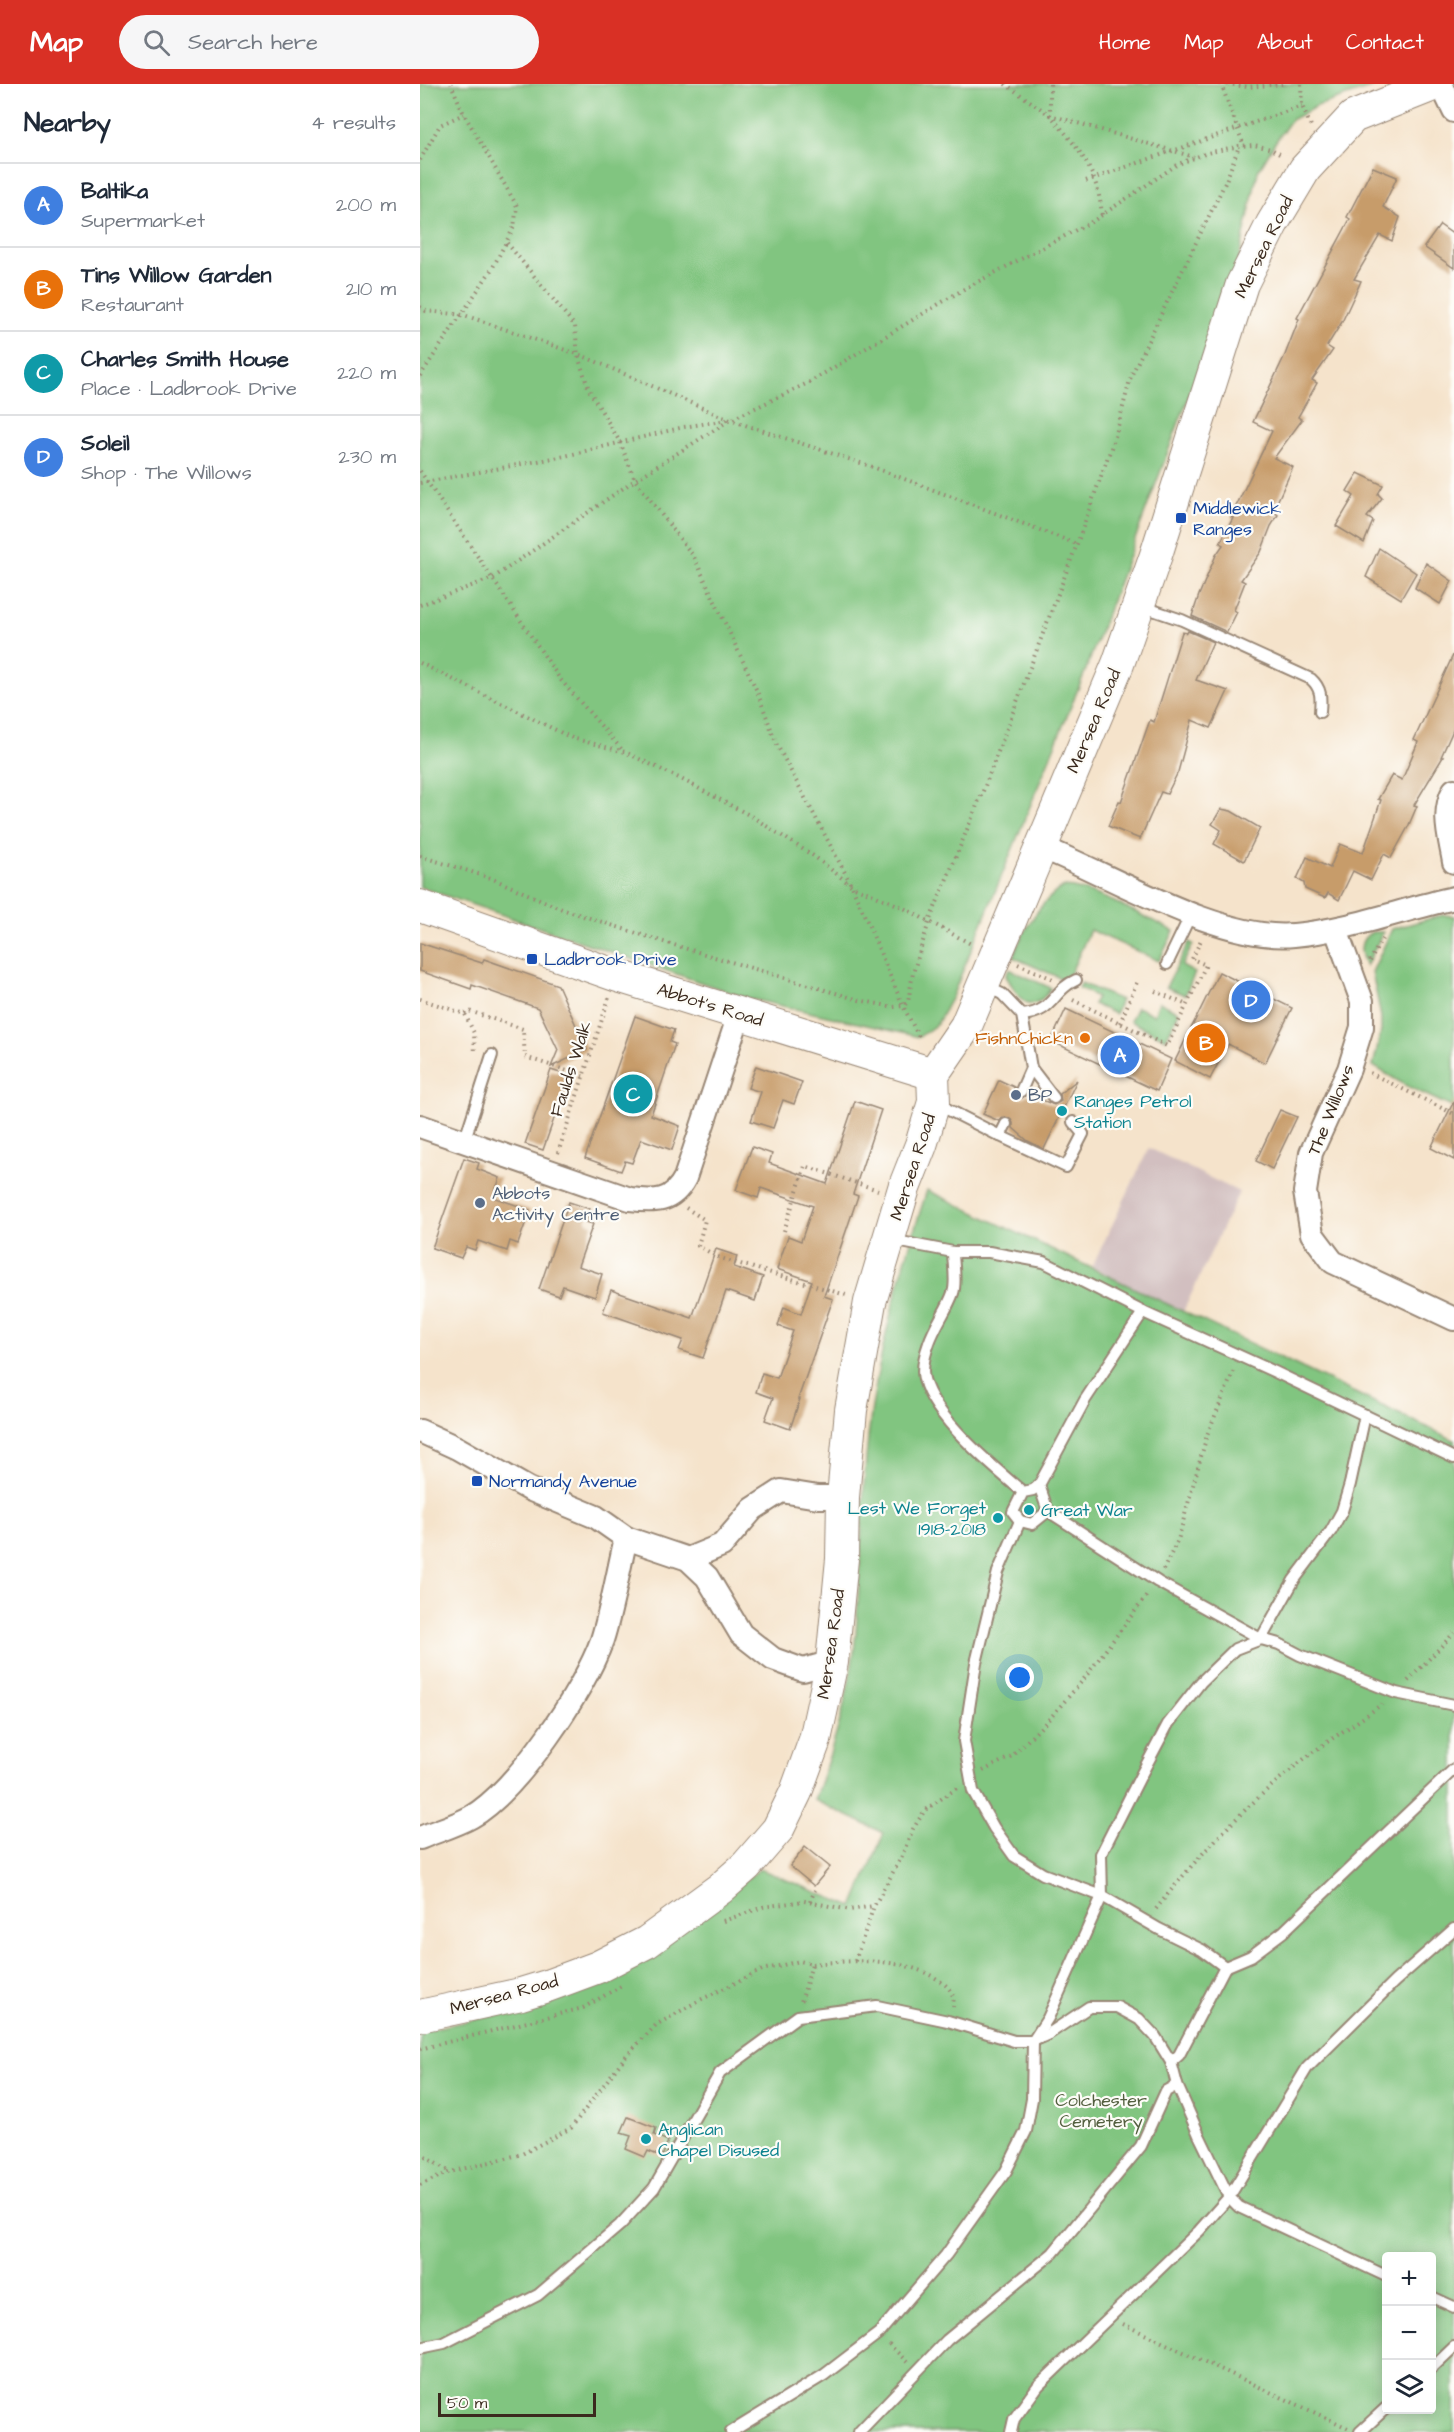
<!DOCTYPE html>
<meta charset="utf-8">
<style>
:root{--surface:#fff;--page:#f6f6f7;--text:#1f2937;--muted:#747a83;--line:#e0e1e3;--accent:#d93025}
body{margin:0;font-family:"Architects Daughter",sans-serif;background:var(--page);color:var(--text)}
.controls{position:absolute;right:18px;bottom:18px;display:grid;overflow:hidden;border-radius:6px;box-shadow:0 3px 15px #0003}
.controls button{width:54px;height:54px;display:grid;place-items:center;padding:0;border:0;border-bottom:2px solid var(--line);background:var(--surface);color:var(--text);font:30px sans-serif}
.scale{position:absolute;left:18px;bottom:15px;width:158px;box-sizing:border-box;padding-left:6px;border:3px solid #3b2a1e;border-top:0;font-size:16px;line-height:21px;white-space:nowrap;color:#3b2a1e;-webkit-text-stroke:4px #fdfcf7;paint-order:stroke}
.you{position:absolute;left:600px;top:1594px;width:21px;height:21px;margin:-15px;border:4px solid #fff;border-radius:50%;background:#1a73e8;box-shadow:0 0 0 9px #1a73e833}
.badge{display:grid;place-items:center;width:39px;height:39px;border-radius:50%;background:var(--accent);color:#fff;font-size:20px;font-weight:700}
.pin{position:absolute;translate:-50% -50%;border:3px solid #fff;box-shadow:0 2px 6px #0006}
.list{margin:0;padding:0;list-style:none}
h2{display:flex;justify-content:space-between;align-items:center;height:78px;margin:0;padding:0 24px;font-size:26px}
h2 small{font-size:20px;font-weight:400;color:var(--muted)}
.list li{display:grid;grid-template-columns:39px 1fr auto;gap:18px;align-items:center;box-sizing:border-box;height:84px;padding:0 24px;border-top:2px solid var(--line)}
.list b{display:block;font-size:22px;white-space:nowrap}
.list p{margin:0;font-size:20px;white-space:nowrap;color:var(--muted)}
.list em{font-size:20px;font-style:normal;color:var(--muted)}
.icon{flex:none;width:33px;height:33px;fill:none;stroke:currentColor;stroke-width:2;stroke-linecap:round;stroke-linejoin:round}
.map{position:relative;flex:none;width:1034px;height:2348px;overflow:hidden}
header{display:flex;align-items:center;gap:36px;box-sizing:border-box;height:84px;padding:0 30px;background:var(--accent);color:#fff}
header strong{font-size:28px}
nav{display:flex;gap:33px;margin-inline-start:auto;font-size:21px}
.search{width:420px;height:54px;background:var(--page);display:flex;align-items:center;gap:15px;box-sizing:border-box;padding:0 21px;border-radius:33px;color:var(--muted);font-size:22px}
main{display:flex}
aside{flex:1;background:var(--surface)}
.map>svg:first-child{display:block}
.industrial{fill:#d2bfc0}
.green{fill:#81c580;stroke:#5e784f;stroke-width:1.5;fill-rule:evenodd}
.building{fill:#c79c6a}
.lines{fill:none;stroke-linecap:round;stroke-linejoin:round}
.lane-casing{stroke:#988674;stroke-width:14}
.street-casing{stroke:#988674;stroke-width:26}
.secondary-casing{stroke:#988674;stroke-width:34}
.path{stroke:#988674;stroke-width:4;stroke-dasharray:1.5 4.5;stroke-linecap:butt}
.lane{stroke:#fff;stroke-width:10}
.street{stroke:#fff;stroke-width:22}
.secondary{stroke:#fff;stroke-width:32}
.transit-dot{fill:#1a4fb4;stroke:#fdfcf7;stroke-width:2}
.food-dot{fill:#e8710a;stroke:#fdfcf7;stroke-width:2}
.service-dot{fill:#5c6f8a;stroke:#fdfcf7;stroke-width:2}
.culture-dot{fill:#0f9aa8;stroke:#fdfcf7;stroke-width:2}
.labels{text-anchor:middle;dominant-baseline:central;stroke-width:4.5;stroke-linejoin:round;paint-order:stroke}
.street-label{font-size:18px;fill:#3b2a1e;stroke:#fdfcf7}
.transit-label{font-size:18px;fill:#164399;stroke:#fdfcf7;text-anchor:start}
.food-label{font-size:18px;fill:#c56008;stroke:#fdfcf7;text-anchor:end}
.service-label{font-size:18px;fill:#4e5e75;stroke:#fdfcf7;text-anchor:start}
.culture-label{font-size:18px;fill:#0d838f;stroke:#fdfcf7;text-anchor:start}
.park-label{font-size:18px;fill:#546040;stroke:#fdfcf7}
</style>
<header>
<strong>Map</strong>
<div class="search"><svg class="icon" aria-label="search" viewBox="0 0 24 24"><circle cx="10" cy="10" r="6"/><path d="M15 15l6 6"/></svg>Search here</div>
<nav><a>Home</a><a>Map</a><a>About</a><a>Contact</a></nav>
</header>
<main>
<aside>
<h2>Nearby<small>4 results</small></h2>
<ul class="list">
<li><span class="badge" style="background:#3f7fe0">A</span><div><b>Baltika</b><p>Supermarket</p></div><em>200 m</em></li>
<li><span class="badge" style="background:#e8710a">B</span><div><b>Tins Willow Garden</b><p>Restaurant</p></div><em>210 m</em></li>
<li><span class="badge" style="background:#0f9aa8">C</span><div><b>Charles Smith House</b><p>Place · Ladbrook Drive</p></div><em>220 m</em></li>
<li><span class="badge" style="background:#3f7fe0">D</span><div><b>Soleil</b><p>Shop · The Willows</p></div><em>230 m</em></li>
</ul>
</aside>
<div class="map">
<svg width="1034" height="2348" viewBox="0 0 1034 2348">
<rect width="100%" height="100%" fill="#fdfcf7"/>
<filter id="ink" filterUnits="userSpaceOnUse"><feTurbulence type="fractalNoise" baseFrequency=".0167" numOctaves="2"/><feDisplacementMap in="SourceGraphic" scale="12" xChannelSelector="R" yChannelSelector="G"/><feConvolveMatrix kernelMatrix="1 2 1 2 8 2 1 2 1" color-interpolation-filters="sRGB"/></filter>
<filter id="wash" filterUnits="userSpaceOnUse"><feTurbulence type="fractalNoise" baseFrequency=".008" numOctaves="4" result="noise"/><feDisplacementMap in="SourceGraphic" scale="24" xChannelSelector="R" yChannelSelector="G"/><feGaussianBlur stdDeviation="1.35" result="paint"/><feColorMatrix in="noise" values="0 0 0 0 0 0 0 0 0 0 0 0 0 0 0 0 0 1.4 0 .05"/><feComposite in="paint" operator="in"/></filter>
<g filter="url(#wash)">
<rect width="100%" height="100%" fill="#f5e3cb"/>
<!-- industrial -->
<path class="industrial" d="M 729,1064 L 819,1108 L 763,1228 L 672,1183 Z"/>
<!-- green -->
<g class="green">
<path d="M 0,0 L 962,0 L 897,22 L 871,36 L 854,60 L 838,87 L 817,184 L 667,583 L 532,913 L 517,940 L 499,953 L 327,914 L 0,803 Z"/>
<path d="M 643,803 C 675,804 723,833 754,847 L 739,877 L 670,846 L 647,897 L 593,873 C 603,848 619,818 643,803 Z"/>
<path d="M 1023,831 L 1034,832 L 1034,1024 L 985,1001 L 953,982 L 961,947 L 961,933 L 952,888 L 972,845 Z"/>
<path d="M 952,848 L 963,848 L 946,882 C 939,868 938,856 952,848 Z"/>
<path d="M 769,858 L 773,860 L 762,882 L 775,889 L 765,911 L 746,903 Z"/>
<path d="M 589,885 L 631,904 C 610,935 599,914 586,892 Z"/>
<path d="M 661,899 L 701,916 L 695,930 L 673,920 L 677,913 L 659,904 Z"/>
<path d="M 739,918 L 759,928 L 746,955 L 710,937 L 717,923 L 734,931 Z"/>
<path d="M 507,1106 L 1034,1356 L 1034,2348 L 0,2348 L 0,1947 L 96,1927 L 167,1904 L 229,1867 L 340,1785 L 433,1823 L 464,1749 L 394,1716 C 414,1662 431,1607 436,1549 C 441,1484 441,1419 448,1354 C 457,1269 481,1187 507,1106 ZM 966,2172 L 1012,2172 L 1012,2326 L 966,2326 Z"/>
</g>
<g id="blocks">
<!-- building -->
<g class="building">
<path d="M 953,83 L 977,93 L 963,123 L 980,133 L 972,157 L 960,151 L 934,195 L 941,197 L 922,238 L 907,262 L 913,266 L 892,296 L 897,299 L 878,333 L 882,336 L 854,374 L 873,383 L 853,427 L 858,431 L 851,442 L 841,468 L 821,496 L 825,498 L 814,526 L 817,528 L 807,548 L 772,532 L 779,511 L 796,471 L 803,461 L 800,459 L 813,434 L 811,433 L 852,347 L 833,338 L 865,271 L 879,235 L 877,234 L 930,135 L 927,133 Z"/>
<path d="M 1020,141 L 1034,151 L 1034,184 L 1004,163 Z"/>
<path d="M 938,389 L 963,401 L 958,410 L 962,414 L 947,433 L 953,437 L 944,459 L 916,442 L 934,412 L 927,407 Z"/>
<path d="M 959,464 L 996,489 L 981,515 L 946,493 Z"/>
<path d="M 1006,479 L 1032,497 L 1020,520 L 995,504 Z"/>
<path d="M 768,547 L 793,558 L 776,596 L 808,607 L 791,644 L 772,636 L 758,688 L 747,710 L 741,708 L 720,755 L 688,742 L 699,717 L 701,718 L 730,636 L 734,638 L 762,548 L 767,549 Z"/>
<path d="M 1034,569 L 1034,644 L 1021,673 L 1023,673 L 994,721 L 997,722 L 988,743 L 971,774 L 964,770 L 951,796 L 933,787 L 919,816 L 908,809 L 905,814 L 885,805 L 884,799 L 877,795 L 887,773 L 910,784 L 920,760 L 943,769 L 961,716 L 958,715 L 972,691 L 982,696 L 998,658 L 994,656 Z"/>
<path d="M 801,725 L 811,727 L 840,744 L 824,777 L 794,760 L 801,746 L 792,740 Z"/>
<path d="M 0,859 L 62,879 L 64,875 L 138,901 L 167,966 L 131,983 L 138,966 L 118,924 L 52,901 L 51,905 L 0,887 Z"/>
<path d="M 799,888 L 872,924 L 845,979 L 808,960 L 790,995 L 755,977 Z"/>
<path d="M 646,925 L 751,975 L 737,1007 L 631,957 Z"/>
<path d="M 215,932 L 254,946 L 250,958 L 255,960 L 231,1031 L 260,1042 L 252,1066 L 221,1055 L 212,1079 L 205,1077 L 201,1087 L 165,1074 Z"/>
<path d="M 336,982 L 382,998 L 374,1020 L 363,1016 L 353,1044 L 331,1037 L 341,1008 L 328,1004 Z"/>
<path d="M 131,986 L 149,992 L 123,1066 L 105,1060 Z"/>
<path d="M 579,996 L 594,1003 L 594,1008 L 598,1014 L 602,1014 L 608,1010 L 634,1021 L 641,1017 L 640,1010 L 657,996 L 624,1065 L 608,1057 L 593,1044 L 593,1039 L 590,1034 L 582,1033 L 579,1037 L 563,1030 Z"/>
<path d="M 435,1017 L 461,1026 L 433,1110 L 438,1112 L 404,1212 L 413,1215 L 378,1315 L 380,1315 L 370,1345 L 345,1336 L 353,1314 L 336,1308 L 342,1289 L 357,1294 L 373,1247 L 358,1242 L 364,1223 L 381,1230 L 392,1197 L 357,1185 L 368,1152 L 381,1157 L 393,1122 L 341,1104 L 338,1114 L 316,1106 L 332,1063 L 352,1070 L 349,1079 L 407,1100 Z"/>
<path d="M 1034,1017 L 1034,1076 L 1011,1064 Z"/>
<path d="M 860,1026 L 877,1033 L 852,1085 L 836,1077 Z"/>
<path d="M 44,1074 L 59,1079 L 57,1085 L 80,1094 L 73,1113 L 110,1126 L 98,1160 L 90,1157 L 87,1167 L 58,1157 L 55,1166 L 46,1163 L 41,1174 L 12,1164 Z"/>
<path d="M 149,1118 L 170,1125 L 166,1138 L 173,1140 L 158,1182 L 182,1190 L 175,1213 L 143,1202 L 139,1212 L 119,1205 Z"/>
<path d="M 296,1165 L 317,1172 L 314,1183 L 343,1193 L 335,1217 L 306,1207 L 283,1274 L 259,1266 L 263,1256 L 183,1228 L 191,1206 L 272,1234 Z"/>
<path d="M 385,1763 L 410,1783 L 394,1802 L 370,1782 Z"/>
<path d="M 208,2033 L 236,2044 L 234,2051 L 248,2057 L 242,2073 L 228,2067 L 225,2073 L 206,2065 L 211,2052 L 201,2049 Z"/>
</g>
</g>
</g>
<g filter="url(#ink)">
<use href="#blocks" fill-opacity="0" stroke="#988674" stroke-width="1.5"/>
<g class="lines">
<!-- lane casing -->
<g class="lane-casing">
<g id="lane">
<path d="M 721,522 L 762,536 L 891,595 C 902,605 901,614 900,628"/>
<path d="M 747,880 L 771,830"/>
<path d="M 565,902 L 582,910 L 602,931 L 611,984 L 601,1007"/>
<path d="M 602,931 C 635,928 631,907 656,896"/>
<path d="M 611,984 L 634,1014"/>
<path d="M 517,1020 L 580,1052 L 586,1040"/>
<path d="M 580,1052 L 646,1083 L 663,1050 L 653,1038"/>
<path d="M 44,1058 L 72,971"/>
<path d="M 471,1156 L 533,1168 L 569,1168 L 624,1178 L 723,1228 L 855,1288 L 1034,1374"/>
<path d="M 533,1168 C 533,1180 537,1198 533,1209 C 527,1226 515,1241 509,1259 C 505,1270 501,1283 504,1295 C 513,1333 573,1383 603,1408"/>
<path d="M 619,1401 L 665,1316 L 723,1228"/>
<path d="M 619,1401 L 628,1427 L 612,1440 L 600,1437 L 593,1428 L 603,1408 L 613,1406 Z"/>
<path d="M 628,1427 L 738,1498 L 841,1555 L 874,1496 L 911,1447 L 922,1427 L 930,1400 L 945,1331"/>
<path d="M 805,1883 L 831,1872 L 863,1848 L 1034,1685"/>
<path d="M 751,1978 L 759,1971 L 805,1883 L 782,1866 L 739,1845 L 682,1812 L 681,1770 L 721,1691 L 748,1640 L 781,1598 L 815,1565 L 841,1555 L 859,1560 L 880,1571 L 976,1609 L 1034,1621"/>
<path d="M 1012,2213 L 1034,2223"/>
<path d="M 0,2264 L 24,2259 L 118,2211 L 200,2141 L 234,2104 L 300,1989 L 378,1932 L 457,1922 L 528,1937 L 594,1957 L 613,1957 L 627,1951 L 669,1923 L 697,1923 L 719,1935 L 735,1952 L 751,1978 L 757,2001 L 779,2051 L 809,2113 L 819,2123 L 966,2192"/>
<path d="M 1012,2284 L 1034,2263"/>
<path d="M 311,2348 L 404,2291 L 459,2249 L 526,2171 L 586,2087 L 606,2047 L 612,2015 L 613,1957 L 628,1934 L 682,1812 L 623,1790 L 594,1772 L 574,1744 L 553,1707 L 544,1657 L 556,1579 L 578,1488 L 600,1437"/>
<path d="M 439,2348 L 527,2256 L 633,2169 L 721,2062 L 746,2007 L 757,2001"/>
<path d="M 591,2348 L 594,2335 L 618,2302 L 779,2147 L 809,2113 L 887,1984 L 975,1897 L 1034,1845"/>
<path d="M 940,2348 L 966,2324"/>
</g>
</g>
<!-- street casing -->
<g class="street-casing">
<g id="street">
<path d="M 1021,0 L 1034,27"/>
<path d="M 1034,706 C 1021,729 1030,754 1034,778"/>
<path d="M 621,763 C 691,791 800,858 874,851 C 929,846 980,826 1034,814"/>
<path d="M 916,846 L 942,917 L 942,943 L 929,985 L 891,1069 L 885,1108 L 892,1150 L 913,1178 L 1034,1235"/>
<path d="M 0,1042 L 210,1115 C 235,1118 252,1119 265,1094 L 319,931"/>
<path d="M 0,1347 L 37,1364 L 109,1405 L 176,1433 L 206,1454 L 268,1475 L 287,1493 L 321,1550 L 353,1575 L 383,1586 L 412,1578"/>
<path d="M 268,1475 L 302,1461 L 333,1425 L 361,1407 L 398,1413 L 423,1413"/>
<path d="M 0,1754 C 16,1747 35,1742 51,1733 C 96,1708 165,1605 182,1556 C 192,1524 198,1488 206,1454"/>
</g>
</g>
<!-- secondary casing -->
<g class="secondary-casing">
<g id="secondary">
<path d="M 0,822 L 195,891 L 513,990"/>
<path d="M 0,1932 L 101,1910 L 127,1902 L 178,1883 L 227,1858 L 301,1804 L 326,1782 L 358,1745 L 376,1708 L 395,1656 L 412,1578 L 422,1475 L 423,1413 L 431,1326 L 450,1218 L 484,1104 L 501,1061 L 514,1018 L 513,990 L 546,942 L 698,580 L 736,471 L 822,200 L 852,140 L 885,85 L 933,33 L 1016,0"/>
</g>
</g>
<!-- path -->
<g class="path">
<path d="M 585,0 L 630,31 L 774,73"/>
<path d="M 630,0 L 630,31 C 658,64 678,86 682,131"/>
<path d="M 801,0 L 824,62"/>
<path d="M 807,0 L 828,3 L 862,0"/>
<path d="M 881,0 L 882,22 L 891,42"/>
<path d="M 0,76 L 20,41 L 44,30"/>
<path d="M 666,97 L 882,22"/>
<path d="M 87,159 L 155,242 L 158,272 L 169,306 L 200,358 L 215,396 L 274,473 L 337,607 L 357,661 L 432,802 L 483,922 L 499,953"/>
<path d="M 0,223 L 6,227 L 44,231 L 163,272 L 310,336 L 450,382 L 657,460"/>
<path d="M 0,292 L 72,185 L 94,143 L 97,122 L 44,30 L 31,0"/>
<path d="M 0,387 L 140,595 L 204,668"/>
<path d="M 0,399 L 145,372 L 264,343 L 307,336"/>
<path d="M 0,521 L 73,494 L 215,396 L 310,336 L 388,299 L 544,205 L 673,137 L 758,80 L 787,69 L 819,62 L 834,61 L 851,65 L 863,72"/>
<path d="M 0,579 L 152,654 L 205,668 L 259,694 L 331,732 L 395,773 L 432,802 L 480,822 L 553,861"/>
<path d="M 0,772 L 71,794 L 142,825 L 244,858 L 439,916 L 473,923 L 483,922 L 488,918 L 493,889 L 509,838 L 565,702 L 657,460 L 696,350 L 711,292 L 806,97 L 819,62"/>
<path d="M 950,877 L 962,855"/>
<path d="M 598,880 L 633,895"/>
<path d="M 735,907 L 767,921"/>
<path d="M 0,915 L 45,930 L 54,949 L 55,970"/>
<path d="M 653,916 L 747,962 L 786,881 L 772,875 L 781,856"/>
<path d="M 45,930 L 49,927 L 103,945 L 105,973 L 163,992"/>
<path d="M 700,939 L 717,898"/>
<path d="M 950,989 L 1034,1030"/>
<path d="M 138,1069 L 189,914"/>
<path d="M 266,1124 L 285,1136 L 278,1162 L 300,1174 L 426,1211"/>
<path d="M 364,1147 L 385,1082 L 458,1106"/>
<path d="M 743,1486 L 758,1456 L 787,1351 L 815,1284"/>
<path d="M 988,1597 L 1034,1549"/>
<path d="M 563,1687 L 592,1672 L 631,1633 L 663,1596 L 728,1510"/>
<path d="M 390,1818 L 395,1806"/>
<path d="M 736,1825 C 776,1774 822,1725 873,1684 C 901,1660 933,1642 962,1620"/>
<path d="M 303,1837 L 343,1823 L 384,1817 L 430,1826 L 454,1822"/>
<path d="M 435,1877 L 454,1822 L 481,1774 L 493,1745 L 505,1726 L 537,1704"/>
<path d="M 392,1880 C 435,1876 486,1872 523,1899 C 531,1905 535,1912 533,1923"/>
<path d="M 0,1965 L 163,1924 L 203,1901"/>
<path d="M 0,2070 L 30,2088"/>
<path d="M 0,2101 L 30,2088 L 102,2070 L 151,2044 L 205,1973 L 236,1941 L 280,1916 L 342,1886 L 380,1877 L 392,1880 L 381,1918"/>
<path d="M 703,2240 L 928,2344"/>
<path d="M 469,2260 L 487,2278"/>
</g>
<!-- lane -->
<use href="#lane" class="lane"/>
<!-- street -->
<use href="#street" class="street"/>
<!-- secondary -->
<use href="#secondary" class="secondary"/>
</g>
</g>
<!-- markers -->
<g class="transit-dot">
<rect x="755" y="428" width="12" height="12" rx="3"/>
<rect x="106" y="869" width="12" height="12" rx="3"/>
<rect x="51" y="1391" width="12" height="12" rx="3"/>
</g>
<circle class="food-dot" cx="665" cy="954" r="6"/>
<g class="service-dot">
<circle cx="596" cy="1011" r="6"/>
<circle cx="60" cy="1119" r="6"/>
</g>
<g class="culture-dot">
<circle cx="642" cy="1027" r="6"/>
<circle cx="609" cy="1426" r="6"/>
<circle cx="578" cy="1434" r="6"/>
<circle cx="226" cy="2055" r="6"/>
</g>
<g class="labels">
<!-- street labels -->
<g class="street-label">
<text transform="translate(844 163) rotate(-64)">Mersea Road</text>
<text transform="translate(674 637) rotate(-67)">Mersea Road</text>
<text transform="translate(290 921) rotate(17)">Abbot's Road</text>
<text transform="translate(151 985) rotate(-72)">Faulds Walk</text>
<text transform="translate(911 1026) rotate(-68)">The Willows</text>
<text transform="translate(493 1083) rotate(-72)">Mersea Road</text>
<text transform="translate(411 1560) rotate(-82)">Mersea Road</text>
<text transform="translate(84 1911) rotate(-15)">Mersea Road</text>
</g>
<!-- transit labels -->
<g class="transit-label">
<text x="773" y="424">Middlewick<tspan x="773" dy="21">Ranges</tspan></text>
<text x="124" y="875">Ladbrook Drive</text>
<text x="69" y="1397">Normandy Avenue</text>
</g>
<!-- food labels -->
<g class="food-label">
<text x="653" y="954">FishnChickn</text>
</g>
<!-- service labels -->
<g class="service-label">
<text x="608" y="1011">BP</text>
<text x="72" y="1109">Abbots<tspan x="72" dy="21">Activity Centre</tspan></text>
</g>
<!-- culture labels -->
<g class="culture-label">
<text x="654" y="1017">Ranges Petrol<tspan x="654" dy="21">Station</tspan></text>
<text x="566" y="1424" text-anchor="end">Lest We Forget<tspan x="566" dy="21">1918-2018</tspan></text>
<text x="621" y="1426">Great War</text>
<text x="238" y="2045">Anglican<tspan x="238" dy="21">Chapel Disused</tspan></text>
</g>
<!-- park labels -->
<g class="park-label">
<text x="681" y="2016">Colchester<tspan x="681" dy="21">Cemetery</tspan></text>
</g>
</g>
</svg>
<div class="controls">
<button>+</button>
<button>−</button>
<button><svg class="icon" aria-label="layers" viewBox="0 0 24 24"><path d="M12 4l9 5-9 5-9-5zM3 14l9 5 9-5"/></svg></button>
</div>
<div class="scale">50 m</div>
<div class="you"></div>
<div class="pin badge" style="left:700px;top:971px;background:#3f7fe0">A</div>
<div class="pin badge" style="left:786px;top:959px;background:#e8710a">B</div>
<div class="pin badge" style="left:213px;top:1010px;background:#0f9aa8">C</div>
<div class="pin badge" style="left:831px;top:916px;background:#3f7fe0">D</div>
</div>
</main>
